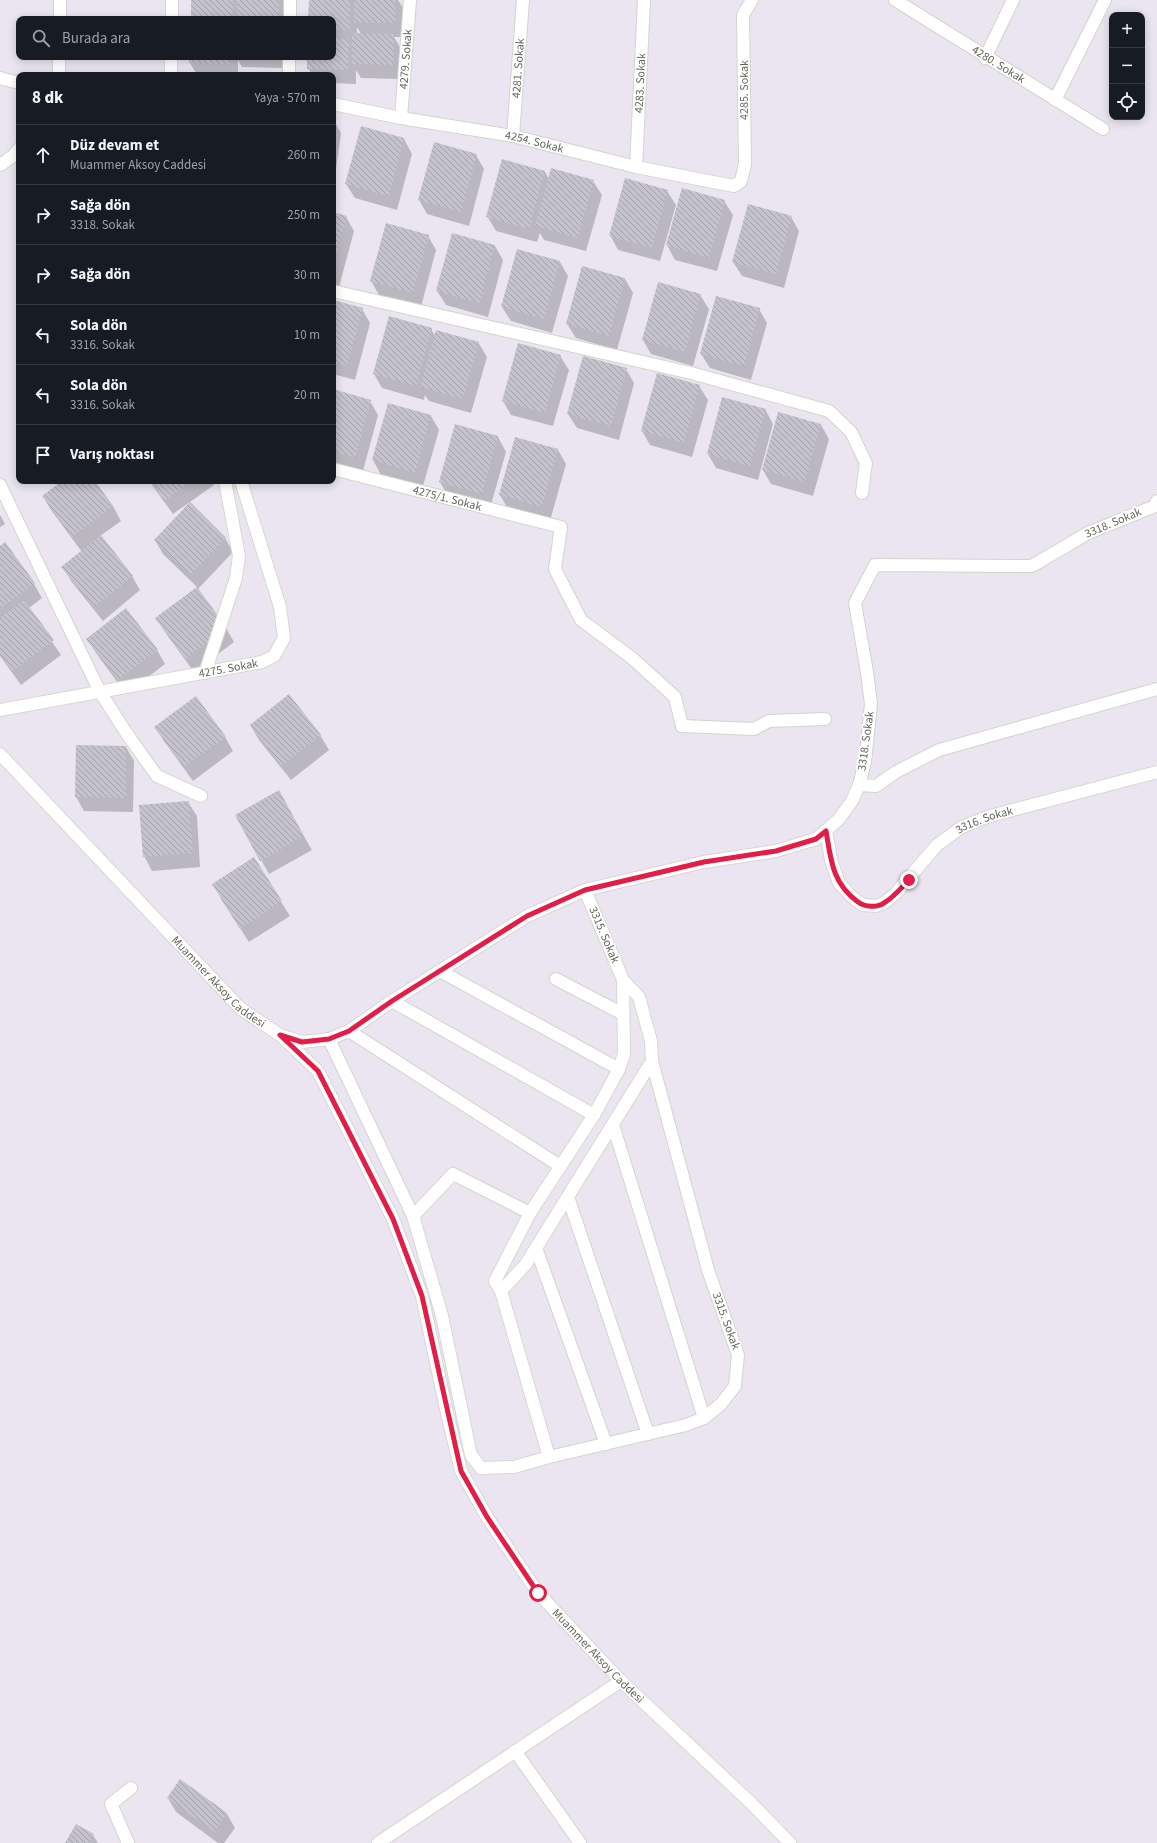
<!DOCTYPE html>
<html lang="tr">
<meta charset="utf-8">
<style>
:root{--surface:#171b24;--page:#20242c;--text:#f1f3f6;--muted:#9ea1a6;--line:#363941}
body{margin:0;font-family:"Source Sans 3",sans-serif;background:var(--page);color:var(--text)}
.controls{position:absolute;right:12px;top:12px;display:grid;overflow:hidden;border-radius:8px;box-shadow:0 2px 10px #0003}
.controls button{width:36px;height:36px;display:grid;place-items:center;padding:0;border:0;border-bottom:1px solid var(--line);background:var(--surface);color:var(--text);font:20px sans-serif}
.stop{position:absolute;width:12px;height:12px;margin:-9px;border:3px solid #e11d48;border-radius:50%;background:#fff}
.stop.end{background:#e11d48;border-color:#fff;box-shadow:0 1px 4px #0008}
.list{margin:0;padding:0;list-style:none}
h2{display:flex;justify-content:space-between;align-items:center;height:52px;margin:0;padding:0 16px;font-size:17px}
h2 small{font-size:13px;font-weight:400;color:var(--muted)}
.list li{display:grid;grid-template-columns:26px 1fr auto;gap:12px;align-items:center;box-sizing:border-box;height:60px;padding:0 16px;border-top:1px solid var(--line)}
.list b{display:block;font-size:15px;white-space:nowrap}
.list p{margin:0;font-size:13px;white-space:nowrap;color:var(--muted)}
.list em{font-size:13px;font-style:normal;color:var(--muted)}
.icon{flex:none;width:22px;height:22px;fill:none;stroke:currentColor;stroke-width:2;stroke-linecap:round;stroke-linejoin:round}
.map{position:relative;flex:none;width:1157px;height:1843px;overflow:hidden}
.search{position:absolute;background:var(--surface);box-shadow:0 2px 10px #0003;left:16px;top:16px;width:320px;height:44px;display:flex;align-items:center;gap:10px;box-sizing:border-box;padding:0 14px;border-radius:8px;color:var(--muted);font-size:15px}
.panel{position:absolute;background:var(--surface);box-shadow:0 2px 10px #0003;left:16px;top:72px;width:320px;height:412px;border-radius:8px}
.map>svg:first-child{display:block}
.shadow{fill:#0003;fill-rule:evenodd}
.building{fill:url(#building-back-hatch)}
.lines{fill:none;stroke-linecap:round;stroke-linejoin:round}
.street-casing{stroke:#d2d5cd;stroke-width:14}
.secondary-casing{stroke:#d6d9cf;stroke-width:14}
.street{stroke:#fff;stroke-width:12}
.secondary{stroke:#fff;stroke-width:12}
.route{stroke:#e11d48;stroke-width:5}
.labels{text-anchor:middle;dominant-baseline:central;stroke-width:3.5;stroke-linejoin:round;paint-order:stroke}
.street-label{font-size:12px;fill:#65675c;stroke:#fff}
</style>
<div class="map">
<svg width="1157" height="1843" viewBox="0 0 1157 1843">
<defs>
<pattern id="building-back-hatch" width="6" height="6" patternUnits="userSpaceOnUse"><rect width="6" height="6" fill="#c4c2cc"/><path d="M-1 5l2 2M0 0l6 6M5-1l2 2" fill="none" stroke="#a3a1a9"/></pattern>
</defs>
<rect width="100%" height="100%" fill="#eae5f0"/>
<!-- shadow -->
<g class="shadow">
<path d="M 192,0 L 237,0 L 239,3 L 239,0 L 285,0 L 287,19 L 192,19 Z"/>
<path d="M 310,0 L 398,0 L 403,8 L 403,37 L 394,37 L 401,49 L 400,79 L 361,78 L 356,70 L 356,84 L 333,83 L 333,75 L 312,75 L 308,68 L 308,57 L 333,57 L 333,19 L 309,19 ZM 357,27 L 361,34 L 357,34 Z"/>
<path d="M 190,57 L 282,57 L 282,68 L 242,67 L 238,60 L 238,75 L 197,75 L 190,63 Z"/>
<path d="M 333,119 L 341,133 L 333,191 Z"/>
<path d="M 362,128 L 404,139 L 412,154 L 397,210 L 355,198 L 346,184 Z"/>
<path d="M 476,155 L 484,169 L 469,226 L 427,214 L 419,200 Z"/>
<path d="M 503,160 L 545,172 L 549,179 L 593,181 L 602,195 L 586,251 L 544,240 L 540,233 L 537,242 L 496,231 L 487,216 Z"/>
<path d="M 683,189 L 724,201 L 733,215 L 717,271 L 675,260 L 667,245 Z"/>
<path d="M 667,191 L 676,205 L 660,261 L 618,250 L 610,235 Z"/>
<path d="M 333,213 L 346,217 L 354,231 L 339,287 L 333,286 Z"/>
<path d="M 791,217 L 799,231 L 784,288 L 742,276 L 733,262 Z"/>
<path d="M 453,234 L 495,246 L 503,260 L 488,317 L 446,305 L 437,291 Z"/>
<path d="M 428,236 L 436,250 L 421,307 L 379,295 L 371,281 Z"/>
<path d="M 518,250 L 560,262 L 568,276 L 552,333 L 511,321 L 502,307 Z"/>
<path d="M 583,267 L 625,279 L 633,293 L 617,350 L 576,338 L 567,324 Z"/>
<path d="M 700,295 L 709,309 L 693,366 L 651,354 L 643,340 Z"/>
<path d="M 333,301 L 362,309 L 370,323 L 355,380 L 333,374 Z"/>
<path d="M 759,309 L 767,323 L 751,380 L 710,368 L 701,354 Z"/>
<path d="M 431,329 L 435,336 L 478,342 L 487,357 L 471,413 L 429,401 L 425,395 L 424,400 L 382,388 L 374,374 Z"/>
<path d="M 560,356 L 569,370 L 553,426 L 511,415 L 503,401 Z"/>
<path d="M 626,369 L 634,383 L 619,440 L 577,428 L 568,414 Z"/>
<path d="M 699,386 L 708,400 L 692,457 L 650,445 L 642,431 Z"/>
<path d="M 333,390 L 370,401 L 378,415 L 363,471 L 333,463 Z"/>
<path d="M 723,398 L 765,409 L 773,424 L 758,480 L 716,468 L 708,454 Z"/>
<path d="M 431,416 L 439,430 L 423,486 L 381,475 L 373,460 Z"/>
<path d="M 821,425 L 829,439 L 813,496 L 771,484 L 763,470 Z"/>
<path d="M 456,426 L 498,437 L 506,452 L 490,508 L 448,496 L 440,482 Z"/>
<path d="M 558,450 L 566,464 L 550,521 L 508,509 L 500,495 Z"/>
<path d="M 64,481 L 94,481 L 113,506 L 121,521 L 100,536 L 132,576 L 140,590 L 103,621 L 71,581 L 63,567 L 82,552 L 51,510 L 43,496 Z"/>
<path d="M 149,481 L 211,481 L 214,485 L 173,514 Z"/>
<path d="M 0,515 L 5,524 L 0,527 Z"/>
<path d="M 225,538 L 233,552 L 197,590 L 226,628 L 234,642 L 194,672 L 165,632 L 156,618 L 198,588 L 163,554 L 155,540 Z"/>
<path d="M 0,547 L 34,584 L 42,598 L 29,608 L 61,655 L 21,685 L 0,656 Z"/>
<path d="M 88,639 L 157,650 L 165,664 L 126,694 L 96,653 Z"/>
<path d="M 251,726 L 320,735 L 329,750 L 291,780 L 259,740 Z"/>
<path d="M 155,727 L 225,737 L 233,751 L 193,781 L 164,741 Z"/>
<path d="M 126,747 L 134,761 L 133,812 L 84,811 L 76,797 Z"/>
<path d="M 278,792 L 312,850 L 269,874 L 236,815 Z"/>
<path d="M 188,802 L 197,816 L 200,867 L 152,871 L 144,856 Z"/>
<path d="M 254,859 L 290,916 L 249,942 L 221,899 Z"/>
<path d="M 180,1780 L 227,1814 L 235,1828 L 224,1843 L 218,1843 L 176,1812 L 168,1798 Z"/>
<path d="M 93,1835 L 98,1843 L 66,1843 Z"/>
</g>
<!-- building -->
<g class="building">
<path d="M 191,0 L 233,0 L 232,19 L 191,19 Z"/>
<path d="M 238,0 L 279,0 L 279,18 L 237,17 Z"/>
<path d="M 309,0 L 350,0 L 349,30 L 333,29 L 333,19 L 308,19 Z"/>
<rect x="354" y="0" width="41" height="23"/>
<path d="M 352,33 L 394,34 L 393,65 L 352,64 Z"/>
<path d="M 333,38 L 349,39 L 348,70 L 307,69 L 307,57 L 333,57 Z"/>
<path d="M 189,57 L 230,57 L 230,64 L 189,63 Z"/>
<path d="M 361,126 L 404,138 L 389,196 L 345,184 Z"/>
<path d="M 434,142 L 477,154 L 461,212 L 418,200 Z"/>
<path d="M 502,159 L 545,171 L 529,229 L 486,217 Z"/>
<path d="M 551,168 L 594,180 L 578,238 L 535,226 Z"/>
<path d="M 625,178 L 668,190 L 652,248 L 609,236 Z"/>
<path d="M 682,188 L 725,200 L 709,258 L 666,245 Z"/>
<path d="M 748,204 L 792,216 L 776,274 L 732,262 Z"/>
<path d="M 333,212 L 347,216 L 333,263 Z"/>
<path d="M 386,223 L 429,235 L 413,293 L 370,281 Z"/>
<path d="M 452,233 L 495,245 L 480,303 L 436,291 Z"/>
<path d="M 517,249 L 560,261 L 544,319 L 501,307 Z"/>
<path d="M 582,266 L 625,278 L 609,336 L 566,324 Z"/>
<path d="M 658,282 L 701,294 L 685,352 L 642,340 Z"/>
<path d="M 716,296 L 760,308 L 744,366 L 700,354 Z"/>
<path d="M 333,300 L 363,308 L 347,366 L 333,362 Z"/>
<path d="M 389,316 L 432,328 L 416,386 L 373,374 Z"/>
<path d="M 436,330 L 479,342 L 463,399 L 420,387 Z"/>
<path d="M 518,343 L 561,355 L 545,413 L 502,401 Z"/>
<path d="M 583,356 L 627,368 L 611,426 L 567,414 Z"/>
<path d="M 657,373 L 700,385 L 684,443 L 641,431 Z"/>
<path d="M 333,389 L 371,400 L 355,458 L 333,451 Z"/>
<path d="M 722,397 L 766,409 L 750,466 L 707,454 Z"/>
<path d="M 388,403 L 431,415 L 415,473 L 372,460 Z"/>
<path d="M 778,412 L 821,424 L 805,482 L 762,470 Z"/>
<path d="M 455,424 L 498,436 L 482,494 L 439,482 Z"/>
<path d="M 515,437 L 558,449 L 542,507 L 499,495 Z"/>
<path d="M 62,481 L 95,481 L 113,506 L 72,537 L 42,496 Z"/>
<path d="M 150,481 L 191,481 L 164,501 Z"/>
<path d="M 190,502 L 226,538 L 190,575 L 154,540 Z"/>
<path d="M 101,535 L 133,576 L 94,607 L 61,567 Z"/>
<path d="M 5,542 L 35,583 L 0,609 L 0,546 Z"/>
<path d="M 197,587 L 227,628 L 185,659 L 155,618 Z"/>
<path d="M 24,600 L 54,640 L 12,671 L 0,655 L 0,618 Z"/>
<path d="M 126,608 L 158,650 L 118,680 L 86,639 Z"/>
<path d="M 289,694 L 321,735 L 282,766 L 250,725 Z"/>
<path d="M 196,696 L 226,737 L 184,767 L 154,727 Z"/>
<path d="M 76,745 L 126,746 L 126,798 L 75,797 Z"/>
<path d="M 279,790 L 304,836 L 260,861 L 235,815 Z"/>
<path d="M 189,801 L 193,853 L 143,857 L 139,805 Z"/>
<path d="M 254,857 L 282,901 L 240,929 L 212,884 Z"/>
<path d="M 180,1779 L 227,1813 L 214,1832 L 167,1798 Z"/>
<path d="M 76,1824 L 94,1834 L 89,1843 L 65,1843 Z"/>
</g>
<g class="lines">
<!-- street casing -->
<g class="street-casing">
<g id="street">
<path id="s1" d="M 895,0 L 1103,129"/>
<path d="M 60,19 L 60,0"/>
<path d="M 290,19 L 290,0"/>
<path d="M 985,58 L 1013,0"/>
<path d="M 59,75 L 59,57"/>
<path d="M 289,75 L 289,57"/>
<path d="M 0,78 L 19,83"/>
<path d="M 1055,100 L 1105,0"/>
<path id="s2" d="M 333,104 L 401,118 L 513,136 L 636,167 L 734,186 L 741,181 L 745,164 L 743,15 L 752,0"/>
<path id="s3" d="M 401,118 L 410,0"/>
<path id="s4" d="M 513,136 L 523,0"/>
<path d="M 0,165 L 13,156 L 19,149"/>
<path id="s5" d="M 636,167 L 644,0"/>
<path d="M 333,291 L 691,373 L 829,411 L 851,432 L 866,463 L 862,493"/>
<path id="s6" d="M 333,469 L 561,527 L 555,569 L 581,620 L 632,658 L 675,697 L 682,726 L 754,729 L 769,721 L 825,719"/>
<path d="M 0,485 L 100,692 L 127,734 L 157,776 L 201,796"/>
<path d="M 1157,501 L 1155,506 L 1088,533 L 1032,566 L 875,565 L 855,603 L 867,672 L 871,704 L 865,762 L 859,785 L 876,786 L 896,772 L 939,750 L 1157,689"/>
<path d="M 440,971 L 619,1069"/>
<path d="M 556,979 L 623,1014"/>
<path d="M 392,1001 L 594,1115"/>
<path d="M 349,1031 L 560,1166"/>
<path d="M 329,1039 L 413,1216 L 453,1174 L 530,1213"/>
<path d="M 613,1125 L 704,1418"/>
<path d="M 568,1197 L 648,1434"/>
<path d="M 536,1248 L 606,1444"/>
<path d="M 549,1457 L 686,1425 L 704,1418 L 721,1404 L 735,1386 L 738,1355 L 708,1270 L 652,1061"/>
<path d="M 515,1751 L 580,1843"/>
<path d="M 128,1843 L 111,1804 L 131,1788"/>
<path d="M 378,1843 L 621,1681"/>
</g>
</g>
<!-- secondary casing -->
<g class="secondary-casing">
<g id="secondary">
<path d="M 172,19 L 172,0"/>
<path d="M 171,75 L 171,57"/>
<path d="M 205,673 L 236,578 L 239,556 L 225,481"/>
<path id="s7" d="M 0,710 L 262,662 L 274,656 L 284,638 L 280,607 L 241,481"/>
<path id="s8" d="M 0,754 L 241,1009 L 280,1035 L 318,1071 L 393,1219 L 422,1296 L 446,1409 L 461,1471 L 487,1517 L 538,1593 L 621,1681 L 751,1803 L 790,1843"/>
<path id="s9" d="M 826,831 L 831,860 L 839,883 L 853,898 L 863,905 L 876,906 L 884,903 L 896,893 L 937,845 L 962,827 L 990,816 L 1157,772"/>
<path d="M 283,1036 L 302,1042 L 329,1039 L 349,1031 L 392,1001 L 527,916 L 585,890 L 704,862 L 776,851 L 816,839 L 838,820 L 852,801 L 859,785"/>
<path d="M 413,1216 L 442,1316 L 471,1455 L 481,1468 L 514,1467 L 549,1457 L 501,1291 L 495,1281 L 530,1213 L 594,1115 L 619,1069 L 624,1054 L 623,980"/>
<path d="M 501,1291 L 526,1264 L 652,1061 L 651,1041 L 639,997 L 623,980 L 585,890"/>
</g>
</g>
<!-- street -->
<use href="#street" class="street"/>
<!-- secondary -->
<use href="#secondary" class="secondary"/>
</g>
<g class="lines">
<!-- route -->
<path class="route" d="M 538,1593 L 487,1517 L 461,1471 L 422,1296 L 393,1219 L 318,1071 L 280,1035 L 302,1042 L 329,1039 L 349,1031 L 392,1001 L 527,916 L 585,890 L 704,862 L 776,851 L 816,839 L 826,831 C 831,860 832,883 858,902 C 865,907 877,908 884,903 C 894,897 901,888 909,880"/>
</g>
<g class="labels">
<!-- street labels -->
<g class="street-label">
<text stroke="none"><textPath href="#s3" startOffset="59">4279. Sokak</textPath></text>
<text stroke="none"><textPath href="#s1" startOffset="122">4280. Sokak</textPath></text>
<text stroke="none"><textPath href="#s4" startOffset="68">4281. Sokak</textPath></text>
<text stroke="none"><textPath href="#s5" startOffset="84">4283. Sokak</textPath></text>
<text transform="translate(744 90) rotate(-90)">4285. Sokak</text>
<text stroke="none"><textPath href="#s2" startOffset="205">4254. Sokak</textPath></text>
<text stroke="none"><textPath href="#s6" startOffset="118">4275/1. Sokak</textPath></text>
<text transform="translate(1113 523) rotate(-23)">3318. Sokak</text>
<text stroke="none"><textPath href="#s7" startOffset="232">4275. Sokak</textPath></text>
<text transform="translate(866 741) rotate(-82)">3318. Sokak</text>
<text stroke="none"><textPath href="#s9" startOffset="241">3316. Sokak</textPath></text>
<text transform="translate(604 935) rotate(67)">3315. Sokak</text>
<text stroke="none"><textPath href="#s8" startOffset="316">Muammer Aksoy Caddesi</textPath></text>
<text transform="translate(726 1321) rotate(70)">3315. Sokak</text>
<text stroke="none"><textPath href="#s8" startOffset="1109">Muammer Aksoy Caddesi</textPath></text>
</g>
</g>
</svg>
<div class="controls">
<button>+</button>
<button>−</button>
<button><svg class="icon" aria-label="locate" viewBox="0 0 24 24"><circle cx="12" cy="12" r="6"/><path d="M12 2v4M12 18v4M2 12h4M18 12h4"/></svg></button>
</div>
<div class="stop" style="left:538px;top:1593px"></div>
<div class="stop end" style="left:909px;top:880px"></div>
<div class="search"><svg class="icon" aria-label="search" viewBox="0 0 24 24"><circle cx="10" cy="10" r="6"/><path d="M15 15l6 6"/></svg>Burada ara</div>
<section class="panel">
<h2>8 dk<small>Yaya · 570 m</small></h2>
<ul class="list">
<li><svg class="icon" aria-label="ahead" viewBox="0 0 24 24"><path d="M12 20V5M6 11l6-6 6 6"/></svg><div><b>Düz devam et</b><p>Muammer Aksoy Caddesi</p></div><em>260 m</em></li>
<li><svg class="icon" aria-label="right" viewBox="0 0 24 24"><path d="M7 20v-9h11M14 6l5 5-5 5"/></svg><div><b>Sağa dön</b><p>3318. Sokak</p></div><em>250 m</em></li>
<li><svg class="icon" aria-label="right" viewBox="0 0 24 24"><path d="M7 20v-9h11M14 6l5 5-5 5"/></svg><div><b>Sağa dön</b></div><em>30 m</em></li>
<li><svg class="icon" aria-label="left" viewBox="0 0 24 24"><path d="M17 20v-9H6M10 6l-5 5 5 5"/></svg><div><b>Sola dön</b><p>3316. Sokak</p></div><em>10 m</em></li>
<li><svg class="icon" aria-label="left" viewBox="0 0 24 24"><path d="M17 20v-9H6M10 6l-5 5 5 5"/></svg><div><b>Sola dön</b><p>3316. Sokak</p></div><em>20 m</em></li>
<li><svg class="icon" aria-label="arrive" viewBox="0 0 24 24"><path d="M6 21V4h12l-3 4 3 4H6"/></svg><div><b>Varış noktası</b></div></li>
</ul>
</section>
</div>
